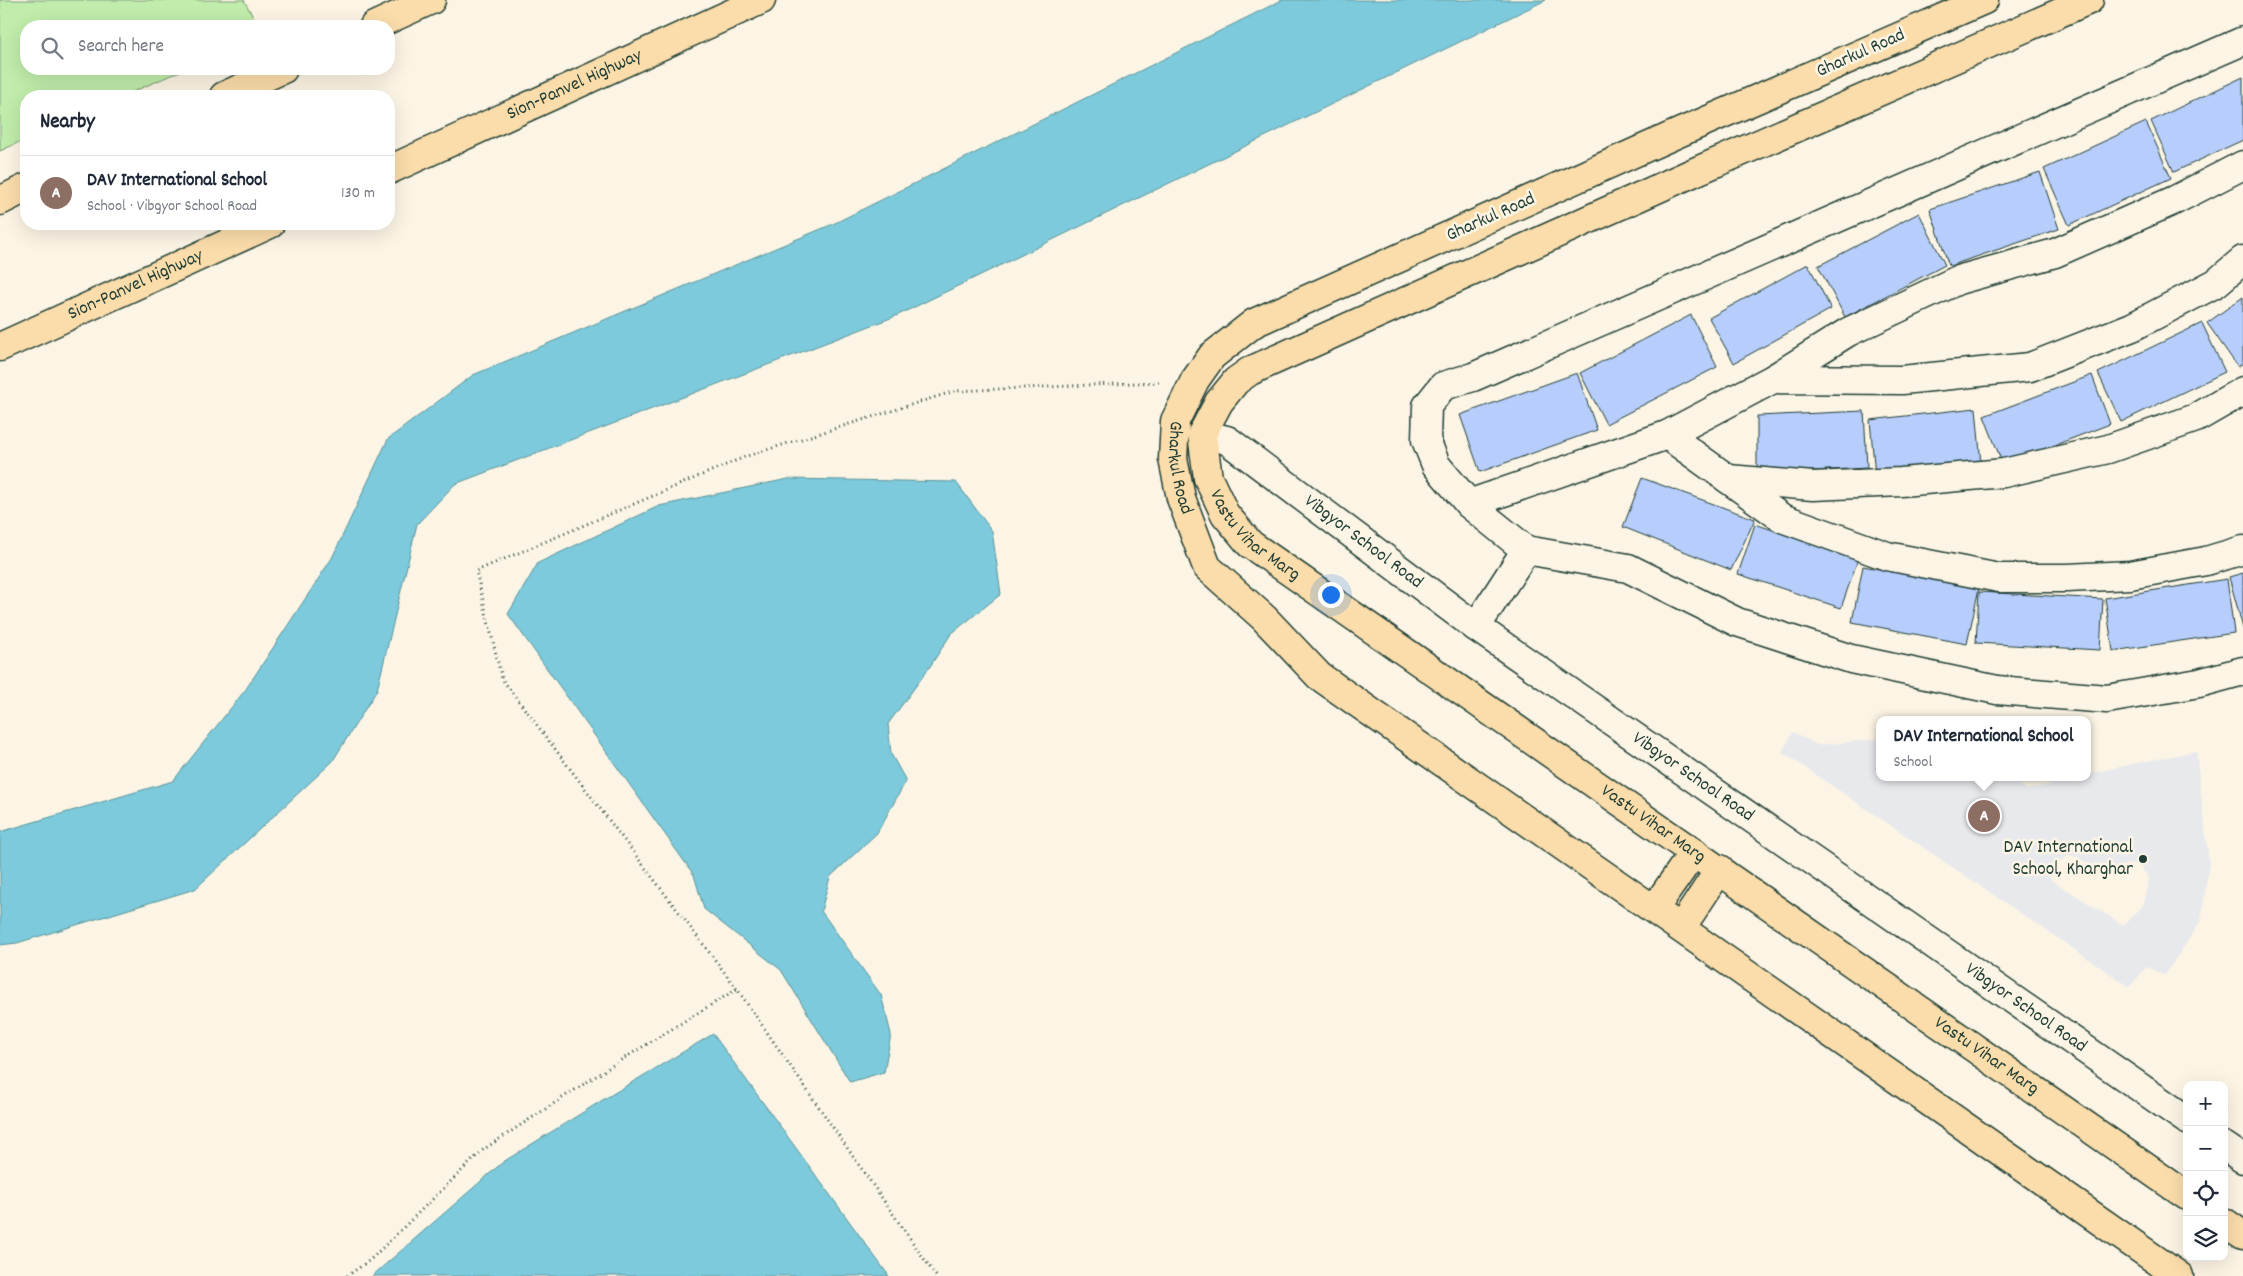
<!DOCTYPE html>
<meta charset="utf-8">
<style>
:root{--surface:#fff;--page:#f2f2f3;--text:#1f2937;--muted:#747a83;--line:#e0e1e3;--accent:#1f3d34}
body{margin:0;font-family:Dekko,sans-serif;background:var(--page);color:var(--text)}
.controls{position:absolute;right:15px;bottom:15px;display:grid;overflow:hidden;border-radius:10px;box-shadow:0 5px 20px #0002}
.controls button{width:45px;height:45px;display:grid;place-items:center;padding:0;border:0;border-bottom:1px solid var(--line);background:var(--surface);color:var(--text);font:25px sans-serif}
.you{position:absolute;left:1330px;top:594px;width:18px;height:18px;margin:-12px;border:4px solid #fff;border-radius:50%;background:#1a73e8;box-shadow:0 0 0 8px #1a73e833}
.badge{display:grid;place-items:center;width:32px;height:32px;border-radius:50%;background:var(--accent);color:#fff;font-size:16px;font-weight:700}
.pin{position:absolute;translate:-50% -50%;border:2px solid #fff;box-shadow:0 1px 5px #0006}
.popup{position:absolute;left:1876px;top:716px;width:215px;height:65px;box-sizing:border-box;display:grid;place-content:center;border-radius:10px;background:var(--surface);filter:drop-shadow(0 1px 4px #0005);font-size:16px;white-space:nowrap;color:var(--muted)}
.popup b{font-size:19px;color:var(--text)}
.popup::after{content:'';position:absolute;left:50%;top:100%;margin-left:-10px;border:10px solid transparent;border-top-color:var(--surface)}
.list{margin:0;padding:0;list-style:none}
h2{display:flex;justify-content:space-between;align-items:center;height:65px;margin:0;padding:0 20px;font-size:21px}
h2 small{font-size:16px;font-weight:400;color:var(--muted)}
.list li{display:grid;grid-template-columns:32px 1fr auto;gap:15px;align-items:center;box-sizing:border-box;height:75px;padding:0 20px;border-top:1px solid var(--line)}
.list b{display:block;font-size:19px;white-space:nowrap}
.list p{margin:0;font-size:16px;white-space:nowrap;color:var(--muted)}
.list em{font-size:16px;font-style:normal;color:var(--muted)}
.icon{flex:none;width:28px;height:28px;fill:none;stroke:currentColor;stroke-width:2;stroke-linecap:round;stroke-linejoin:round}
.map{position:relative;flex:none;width:2243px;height:1276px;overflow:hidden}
.search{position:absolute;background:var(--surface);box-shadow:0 5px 20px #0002;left:20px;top:20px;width:375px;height:55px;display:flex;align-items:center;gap:12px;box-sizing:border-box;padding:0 18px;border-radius:20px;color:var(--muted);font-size:19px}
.panel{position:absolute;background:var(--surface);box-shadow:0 5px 20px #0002;left:20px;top:90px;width:375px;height:140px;border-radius:20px}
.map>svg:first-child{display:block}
.built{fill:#e7e9ec;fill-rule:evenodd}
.green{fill:#c0edab;stroke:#709570}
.water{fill:#7dcadc;stroke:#579299}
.building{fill:#b7cdfc;stroke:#1f3d34}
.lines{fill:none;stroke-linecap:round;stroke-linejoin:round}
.minor-casing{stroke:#1f3d34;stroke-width:31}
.primary-casing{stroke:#1f3d34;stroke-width:31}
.motorway-casing{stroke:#1f3d34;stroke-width:31}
.path{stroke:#1f3d34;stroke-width:3;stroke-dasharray:1 4;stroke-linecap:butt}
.minor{stroke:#fcf5e5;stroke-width:28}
.primary{stroke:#fbddab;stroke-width:28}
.motorway{stroke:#fbddab;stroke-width:28}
.poi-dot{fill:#1f3d34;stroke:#fcf5e5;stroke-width:2}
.labels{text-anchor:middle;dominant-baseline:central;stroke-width:5;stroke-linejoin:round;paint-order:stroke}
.street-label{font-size:19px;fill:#1f3d34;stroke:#fcf5e5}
.poi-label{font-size:19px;fill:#1f3d34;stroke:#fcf5e5;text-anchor:end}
</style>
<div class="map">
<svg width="2243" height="1276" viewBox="0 0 2243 1276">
<rect width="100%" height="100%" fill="#fcf5e5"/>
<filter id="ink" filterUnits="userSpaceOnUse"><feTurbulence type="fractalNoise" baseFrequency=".02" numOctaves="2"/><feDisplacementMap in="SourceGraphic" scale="10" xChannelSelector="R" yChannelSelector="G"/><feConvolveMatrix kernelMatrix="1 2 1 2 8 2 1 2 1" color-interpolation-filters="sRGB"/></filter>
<g filter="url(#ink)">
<!-- built -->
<path class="built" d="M 1793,732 L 1817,745 L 1880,739 L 1880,777 L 2011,777 L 2027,790 L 2079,777 L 2088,777 L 2088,775 L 2114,768 L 2196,751 L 2209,863 L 2201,921 L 2165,975 L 2146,967 L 2130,987 L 1782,752 ZM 2071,855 L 2102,870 L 2137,863 L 2149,878 L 2142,907 L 2123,925 L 2050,879 L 2058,862 Z"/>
<!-- green -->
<path class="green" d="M 0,0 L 244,0 L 258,26 L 26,26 L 26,69 L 185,69 L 123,96 L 26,96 L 26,139 L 0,151 Z"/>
<!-- water -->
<g class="water">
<path d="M 1282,0 L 1546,0 L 896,316 L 455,484 L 417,524 L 377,690 L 332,762 L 195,889 L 17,943 L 0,945 L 0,832 L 173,781 L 246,689 L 332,558 L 388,439 L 473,375 L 833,224 Z"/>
<path d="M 788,479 L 956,482 L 992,531 L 1001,594 L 951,634 L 929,668 L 888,724 L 891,754 L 906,781 L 877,833 L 830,877 L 821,911 L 881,995 L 891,1034 L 884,1072 L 850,1082 L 781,970 L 704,909 L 694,875 L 508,614 L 538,563 L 659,506 Z"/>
<path d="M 713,1034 L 889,1276 L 372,1276 L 503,1162 L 601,1101 Z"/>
</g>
<!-- building -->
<g class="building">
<path d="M 2243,77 L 2243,140 L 2174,172 L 2151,121 Z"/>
<path d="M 2146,122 L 2171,178 L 2069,225 L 2044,169 Z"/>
<path d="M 2040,172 L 2059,229 L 1949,266 L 1930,209 Z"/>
<path d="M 1919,213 L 1945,265 L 1845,317 L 1818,266 Z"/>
<path d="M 1808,264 L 1831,309 L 1734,363 L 1709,318 Z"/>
<path d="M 2243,297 L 2243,363 L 2238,367 L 2207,323 Z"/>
<path d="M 1691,315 L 1717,367 L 1606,424 L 1580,373 Z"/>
<path d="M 2202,323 L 2225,372 L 2121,422 L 2098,373 Z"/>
<path d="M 1577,373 L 1597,430 L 1480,472 L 1460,415 Z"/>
<path d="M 2092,375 L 2110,424 L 2003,465 L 1984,416 Z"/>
<path d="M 1976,408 L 1981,464 L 1875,475 L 1870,420 Z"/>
<path d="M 1864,411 L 1867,468 L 1757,474 L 1757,416 Z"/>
<path d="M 1642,478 L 1755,519 L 1731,570 L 1623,527 Z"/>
<path d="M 1755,524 L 1858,559 L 1841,608 L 1738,574 Z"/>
<path d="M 1863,566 L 1979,588 L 1967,644 L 1852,622 Z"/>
<path d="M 2243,573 L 2243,628 L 2229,577 Z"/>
<path d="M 2227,579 L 2234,633 L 2113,651 L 2105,598 Z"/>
<path d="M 1979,592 L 2103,599 L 2100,650 L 1976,643 Z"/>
</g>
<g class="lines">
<!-- minor casing -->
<g class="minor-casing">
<g id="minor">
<path d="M 1773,379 L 1848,332 L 1958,280 L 2055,253 L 2175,200 L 2243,165"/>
<path id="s1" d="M 1202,434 L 1227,440 L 1476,627 L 2187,1120"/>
<path d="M 1667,435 L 1782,518 L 1887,556 L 1999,578 L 2067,578 L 2130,575 L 2206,561 L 2243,550"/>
<path d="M 1728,479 L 1813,486 L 1901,482 L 2004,473 L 2108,449 L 2196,418 L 2243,391"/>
<path d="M 1469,504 L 1667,435 L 1773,379 L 1902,380 L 2030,367 L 2132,327 L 2216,283 L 2243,260"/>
<path d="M 1526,550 L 1628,568 L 1737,622 L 1851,659 L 1997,690 L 2107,699 L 2199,683 L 2243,671"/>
<path d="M 1476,627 L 1526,550 L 1469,504 L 1436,465 L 1426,440 L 1427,406 L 1443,386 L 1473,377 L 2243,41"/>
<path d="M 2224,1146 L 2243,1159"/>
</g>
</g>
<!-- primary casing -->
<g class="primary-casing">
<g id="primary">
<path id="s2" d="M 1984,0 L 1674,135 L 1254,323 L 1212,356 L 1195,380 L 1175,421 L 1173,459 L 1181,498 L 1207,567 L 1264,618 L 1319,676 L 2179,1276"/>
<path id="s3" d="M 2089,0 L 1690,174 L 1250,371 L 1236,381 L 1219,402 L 1202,434 L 1208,478 L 1225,514 L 1250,544 L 2187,1196"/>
<path d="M 1654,909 L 1694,852"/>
<path d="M 1681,928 L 1720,869"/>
<path d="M 2224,1222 L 2243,1235"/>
</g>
</g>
<!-- motorway casing -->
<g class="motorway-casing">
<g id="motorway">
<path d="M 374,26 L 431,0"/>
<path d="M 224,96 L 283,69"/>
<path id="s4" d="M 389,170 L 761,0"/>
<path d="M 0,201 L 26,188"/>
<path id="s5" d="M 0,347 L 270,224"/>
</g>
</g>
<!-- path -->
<g class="path">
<path d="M 347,1276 L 370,1260 L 484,1149 L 613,1065 L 737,989"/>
<path d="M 936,1276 L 737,989 L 502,679 L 476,571 L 747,456 L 955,391 L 1159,382"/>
</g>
<!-- minor -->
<use href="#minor" class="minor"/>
<!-- primary -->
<use href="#primary" class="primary"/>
<!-- motorway -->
<use href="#motorway" class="motorway"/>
</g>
</g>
<!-- markers -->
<circle class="poi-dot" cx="2143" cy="859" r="5"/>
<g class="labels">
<!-- street labels -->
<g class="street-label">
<text transform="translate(1861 54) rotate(-24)">Gharkul Road</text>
<text stroke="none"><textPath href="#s4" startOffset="204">Sion-Panvel Highway</textPath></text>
<text transform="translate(1491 218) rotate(-24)">Gharkul Road</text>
<text stroke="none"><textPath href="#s5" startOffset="149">Sion-Panvel Highway</textPath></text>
<text stroke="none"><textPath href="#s2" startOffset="974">Gharkul Road</textPath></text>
<text stroke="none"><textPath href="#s3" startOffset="1118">Vastu Vihar Marg</textPath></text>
<text stroke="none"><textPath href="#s1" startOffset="196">Vibgyor School Road</textPath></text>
<text stroke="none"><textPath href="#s1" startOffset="601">Vibgyor School Road</textPath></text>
<text stroke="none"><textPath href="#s3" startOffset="1612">Vastu Vihar Marg</textPath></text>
<text stroke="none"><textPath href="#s1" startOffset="1006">Vibgyor School Road</textPath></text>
<text stroke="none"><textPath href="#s3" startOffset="2018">Vastu Vihar Marg</textPath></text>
</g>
<!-- poi labels -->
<g class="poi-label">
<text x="2133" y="848">DAV International<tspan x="2133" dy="22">School, Kharghar</tspan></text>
</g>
</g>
</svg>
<div class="controls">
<button>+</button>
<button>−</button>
<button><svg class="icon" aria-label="locate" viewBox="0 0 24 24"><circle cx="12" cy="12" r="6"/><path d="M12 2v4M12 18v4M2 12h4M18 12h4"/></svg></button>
<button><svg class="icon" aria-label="layers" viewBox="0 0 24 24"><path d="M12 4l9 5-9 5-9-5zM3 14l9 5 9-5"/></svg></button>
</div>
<div class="you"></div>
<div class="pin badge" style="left:1984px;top:816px;background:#8d6e63">A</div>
<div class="popup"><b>DAV International School</b>School</div>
<div class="search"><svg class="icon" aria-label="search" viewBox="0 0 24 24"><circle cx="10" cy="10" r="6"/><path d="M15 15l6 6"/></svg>Search here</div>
<section class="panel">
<h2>Nearby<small></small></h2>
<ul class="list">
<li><span class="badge" style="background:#8d6e63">A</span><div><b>DAV International School</b><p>School · Vibgyor School Road</p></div><em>130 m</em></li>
</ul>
</section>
</div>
